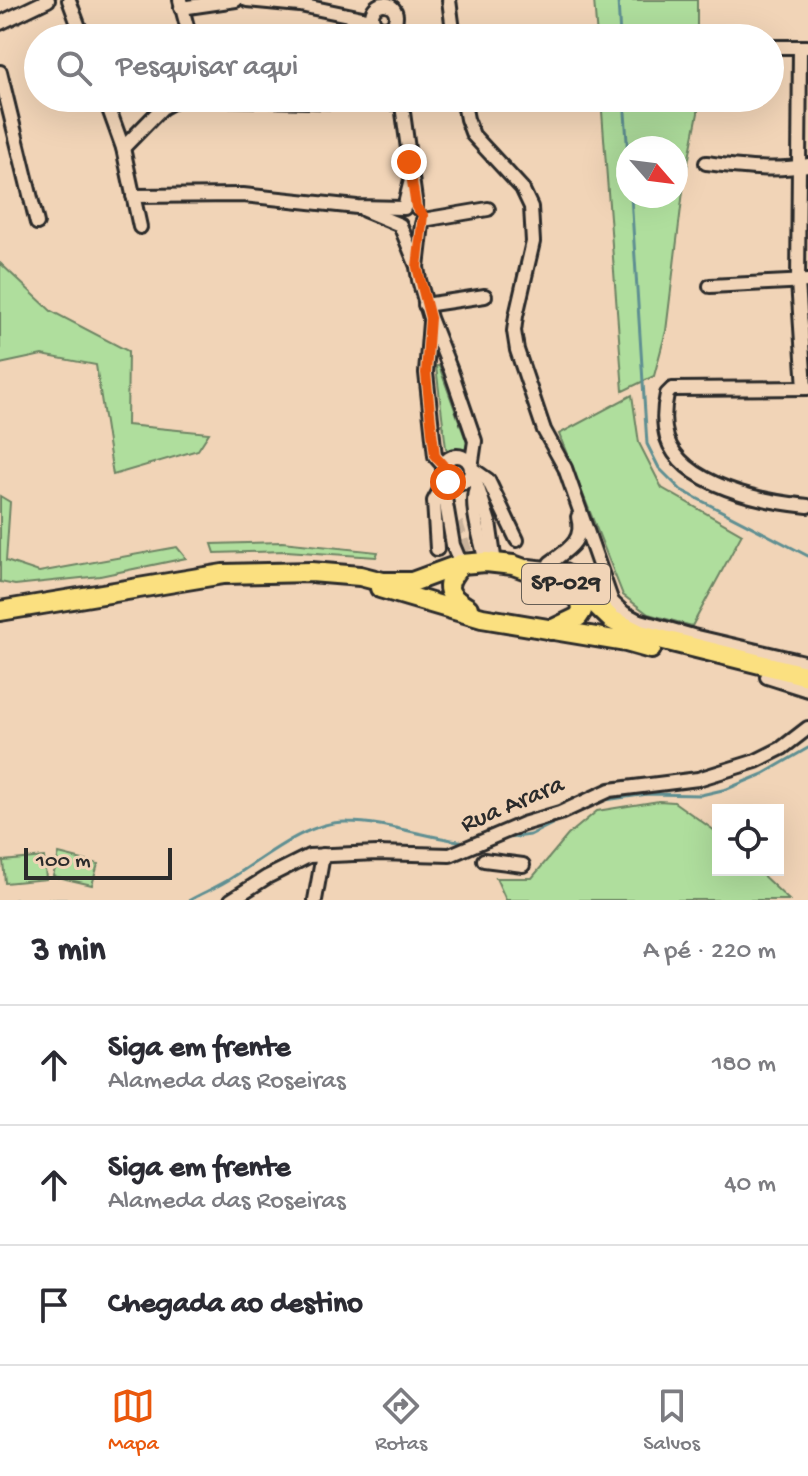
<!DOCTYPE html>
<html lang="pt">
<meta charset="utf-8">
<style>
:root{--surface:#fff;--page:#f2f2f3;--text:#2b2b33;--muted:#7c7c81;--line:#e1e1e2;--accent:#ea580c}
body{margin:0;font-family:"Gochi Hand",sans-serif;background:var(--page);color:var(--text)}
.controls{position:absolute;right:24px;bottom:24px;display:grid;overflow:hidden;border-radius:0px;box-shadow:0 8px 32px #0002}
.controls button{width:72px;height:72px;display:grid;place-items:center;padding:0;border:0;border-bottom:2px solid var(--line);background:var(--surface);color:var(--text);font:40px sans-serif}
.compass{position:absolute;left:616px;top:136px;width:72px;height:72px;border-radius:50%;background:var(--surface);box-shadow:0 8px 32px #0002;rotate:118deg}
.scale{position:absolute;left:24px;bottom:20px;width:148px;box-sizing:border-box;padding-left:8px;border:4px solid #2b2b2b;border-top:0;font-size:22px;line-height:28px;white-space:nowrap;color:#2b2b2b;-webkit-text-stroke:6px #f1d4b7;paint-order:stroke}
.stop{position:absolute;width:24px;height:24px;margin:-18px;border:6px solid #ea580c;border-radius:50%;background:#fff}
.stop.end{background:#ea580c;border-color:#fff;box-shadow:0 2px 8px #0008}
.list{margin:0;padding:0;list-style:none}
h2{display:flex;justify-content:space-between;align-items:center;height:104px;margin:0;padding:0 32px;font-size:34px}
h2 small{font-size:26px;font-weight:400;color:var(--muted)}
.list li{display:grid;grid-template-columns:52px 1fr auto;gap:24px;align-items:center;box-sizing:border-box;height:120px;padding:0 32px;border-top:2px solid var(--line)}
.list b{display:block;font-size:30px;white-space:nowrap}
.list p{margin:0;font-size:26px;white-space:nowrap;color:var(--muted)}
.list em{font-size:26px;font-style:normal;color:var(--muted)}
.icon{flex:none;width:44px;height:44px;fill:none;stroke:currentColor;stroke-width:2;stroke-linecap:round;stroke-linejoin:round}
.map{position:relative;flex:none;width:808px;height:900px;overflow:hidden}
.search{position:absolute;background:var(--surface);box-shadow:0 8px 32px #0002;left:24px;right:24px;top:24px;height:88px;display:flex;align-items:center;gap:20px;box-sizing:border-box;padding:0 28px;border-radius:44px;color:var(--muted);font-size:30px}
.sheet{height:464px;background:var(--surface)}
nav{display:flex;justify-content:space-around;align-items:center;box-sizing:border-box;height:112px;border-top:2px solid var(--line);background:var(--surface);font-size:22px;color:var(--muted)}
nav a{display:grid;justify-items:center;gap:4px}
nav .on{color:var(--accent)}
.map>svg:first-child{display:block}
.green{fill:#afde9d;stroke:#6d8464;stroke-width:2;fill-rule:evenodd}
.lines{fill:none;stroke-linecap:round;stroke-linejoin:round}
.stream{stroke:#5e8f92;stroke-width:3}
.minor-tunnel{stroke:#c9b29b;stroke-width:12;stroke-dasharray:12 6;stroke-linecap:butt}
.minor-casing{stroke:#2b2b2b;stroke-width:18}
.highway-casing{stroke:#2b2b2b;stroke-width:24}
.minor{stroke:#f1d4b7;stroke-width:12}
.highway{stroke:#fbe080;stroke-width:18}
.route{stroke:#ea580c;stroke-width:10}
.labels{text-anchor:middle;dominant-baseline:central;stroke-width:6;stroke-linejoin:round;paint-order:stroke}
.shield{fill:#f1d4b7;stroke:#665e55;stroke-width:2}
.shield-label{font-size:24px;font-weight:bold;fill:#2b2b2b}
.street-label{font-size:26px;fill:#2b2b2b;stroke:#f1d4b7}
</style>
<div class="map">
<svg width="808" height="900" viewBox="0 0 808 900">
<rect width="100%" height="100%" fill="#f1d4b7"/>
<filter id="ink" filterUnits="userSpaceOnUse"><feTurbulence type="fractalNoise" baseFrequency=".0125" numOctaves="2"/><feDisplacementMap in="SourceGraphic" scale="16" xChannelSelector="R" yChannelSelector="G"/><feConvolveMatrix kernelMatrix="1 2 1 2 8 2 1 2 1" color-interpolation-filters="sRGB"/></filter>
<g filter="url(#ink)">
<!-- green -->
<g class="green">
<path d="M 594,0 L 697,0 L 697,38 L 597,38 Z"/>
<path d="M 601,98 L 698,98 L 698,113 L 684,183 L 666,331 L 654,376 L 623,391 ZM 628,148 L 676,148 L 676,196 L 628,196 Z"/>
<path d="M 0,263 L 51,311 L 128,351 L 127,425 L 209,433 L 198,450 L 113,475 L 96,365 L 42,355 L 0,364 Z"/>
<path d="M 436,366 L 439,366 L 467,443 L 465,450 L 460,453 L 449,452 L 446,448 Z"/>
<path d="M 632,395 L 639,443 L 662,488 L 742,534 L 692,626 L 648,614 L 623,595 L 559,434 Z"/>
<path d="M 0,496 L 10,502 L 6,561 L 39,572 L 177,547 L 186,558 L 100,576 L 15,585 L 0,582 Z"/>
<path d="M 282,542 L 378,552 L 376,557 L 286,551 L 215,553 L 212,544 Z"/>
<path d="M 659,801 L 674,802 L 718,833 L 718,870 L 757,870 L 789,900 L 506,900 L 496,878 L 532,878 L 568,835 L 597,811 Z"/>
<path d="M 59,854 L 98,864 L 92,885 L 53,876 Z"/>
<path d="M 44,857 L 46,879 L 5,883 L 3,861 Z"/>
</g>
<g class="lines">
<!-- stream -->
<g class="stream">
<path d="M 618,0 L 620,38"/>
<path d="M 624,98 L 628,156"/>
<path d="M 631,196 L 647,444 L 659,468 L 681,490 L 808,556"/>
<path d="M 598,801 L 648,794 L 701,795 L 727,789 L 763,774 L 808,748"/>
<path d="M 502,839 L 530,835 L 566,817"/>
<path d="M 15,900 L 67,900"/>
<path d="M 190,900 C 204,892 220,886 233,877 C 265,857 308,821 347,822 C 387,822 427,838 467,842"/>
</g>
<!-- minor-tunnel -->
<path class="minor-tunnel" d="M 457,523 L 470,562"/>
<!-- minor casing -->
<g class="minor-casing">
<g id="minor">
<path d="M 69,0 L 83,38"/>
<path d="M 180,0 L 190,38"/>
<path d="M 247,0 L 300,5 L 372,20"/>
<path d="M 449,0 L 454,38"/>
<circle cx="384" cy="16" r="12"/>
<path d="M 181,8 L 236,0"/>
<path d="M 0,23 L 48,0"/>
<path d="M 770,47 L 807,47"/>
<path d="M 800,47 L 798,282 L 805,388"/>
<path d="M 0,72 L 37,223"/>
<path d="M 105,98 L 123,148 L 140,227"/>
<path d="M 401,98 L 416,207"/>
<path d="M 463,98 L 467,119 L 473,135 L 522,188 L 531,207 L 533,242 L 516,316 L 514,331 L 517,350 L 544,430 L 565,468 L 612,602"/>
<path d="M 123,148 L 162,108 L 180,98 L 401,103"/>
<path d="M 706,163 C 740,167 775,172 808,165"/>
<path d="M 133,196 L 243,195 L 357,207 L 404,208 L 411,180"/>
<path d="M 364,210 L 400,225 L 416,264"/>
<path d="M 423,220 L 488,209"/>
<path d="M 422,224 L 417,267 L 419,280 L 430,318 L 451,371 L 475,441 L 471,468 L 488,480 L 517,540"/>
<path d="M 710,286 L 808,281"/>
<path d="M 425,305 L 485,296"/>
<path d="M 430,322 L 426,373 L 435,456 L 443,465"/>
<path d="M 808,388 L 672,389 L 667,394 C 664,407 663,424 667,438 C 682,486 765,502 808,506"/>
<circle cx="457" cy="470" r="14"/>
<path d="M 470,477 L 477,486 C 468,501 482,544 486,562"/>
<path d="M 445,481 L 443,486 L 453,545 L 461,564"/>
<path d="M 478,488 L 489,522 L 495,563"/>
<path d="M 437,549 L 434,501 L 443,484"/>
<path d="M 550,563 C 567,550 585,541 578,517"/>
<path d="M 529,566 L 562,570 L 579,578 L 598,589 L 624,613 L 637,620 L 693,636 L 808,663"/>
<path d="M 767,677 L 808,690"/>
<path d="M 484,860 L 523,865"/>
<path d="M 231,900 L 267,877 L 309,856 L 377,853 L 450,855 L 523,824 L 560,813 L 610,790 L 698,779 L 756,761 L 782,748 L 808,728"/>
<path d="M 315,900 L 323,855"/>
</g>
</g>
<!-- highway casing -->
<g class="highway-casing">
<g id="highway">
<path d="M 461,564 C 444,586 444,593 468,608"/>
<path d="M 380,588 L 482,618 L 626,642 L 651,649"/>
<path d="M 0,611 L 223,574 L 311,572 L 360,576 L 383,582 L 412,582 L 461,564 L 486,562 L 513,565 L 569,585 L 584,593 L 612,620 L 640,634 L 808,676"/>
<path d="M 551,630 L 578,617 L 582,611 L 581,600 L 571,593"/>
</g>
</g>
<!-- minor -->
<use href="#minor" class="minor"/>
<!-- highway -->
<use href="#highway" class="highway"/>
</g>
</g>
<g class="lines" filter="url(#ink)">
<!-- route -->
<path class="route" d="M 409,162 L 416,207 L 423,215 L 417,267 L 430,318 L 426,373 L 432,432 L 435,456 L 443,465 L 443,474 L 448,482"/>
</g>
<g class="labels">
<!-- shield labels -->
<rect class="shield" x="522" y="564" width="88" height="40" rx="6"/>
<g class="shield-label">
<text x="566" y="584">SP-029</text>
</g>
<!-- street labels -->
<g class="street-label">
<text transform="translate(513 806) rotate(-23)">Rua Arara</text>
</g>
</g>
</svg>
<div class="controls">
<button><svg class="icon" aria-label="locate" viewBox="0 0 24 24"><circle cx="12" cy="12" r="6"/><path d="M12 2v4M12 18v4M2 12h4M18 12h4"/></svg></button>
</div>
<svg class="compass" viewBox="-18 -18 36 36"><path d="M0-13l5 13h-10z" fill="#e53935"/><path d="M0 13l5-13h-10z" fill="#7c7c81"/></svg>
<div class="scale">100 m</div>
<div class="stop" style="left:448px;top:482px"></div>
<div class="stop end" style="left:409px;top:162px"></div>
<div class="search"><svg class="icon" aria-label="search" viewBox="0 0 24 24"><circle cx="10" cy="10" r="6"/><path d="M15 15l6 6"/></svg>Pesquisar aqui</div>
</div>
<section class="sheet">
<h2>3 min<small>A pé · 220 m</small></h2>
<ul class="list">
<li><svg class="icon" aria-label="ahead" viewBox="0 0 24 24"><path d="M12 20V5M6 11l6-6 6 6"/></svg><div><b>Siga em frente</b><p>Alameda das Roseiras</p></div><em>180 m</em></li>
<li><svg class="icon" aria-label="ahead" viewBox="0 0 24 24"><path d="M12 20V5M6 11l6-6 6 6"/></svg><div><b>Siga em frente</b><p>Alameda das Roseiras</p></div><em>40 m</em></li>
<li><svg class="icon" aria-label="arrive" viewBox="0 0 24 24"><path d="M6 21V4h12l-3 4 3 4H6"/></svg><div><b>Chegada ao destino</b></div></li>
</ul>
</section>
<nav>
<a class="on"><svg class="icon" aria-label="map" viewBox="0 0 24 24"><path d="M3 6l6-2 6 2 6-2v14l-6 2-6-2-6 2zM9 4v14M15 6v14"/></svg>Mapa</a>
<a><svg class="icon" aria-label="directions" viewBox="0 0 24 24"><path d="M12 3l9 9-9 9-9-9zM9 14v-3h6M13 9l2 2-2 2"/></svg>Rotas</a>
<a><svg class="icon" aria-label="saved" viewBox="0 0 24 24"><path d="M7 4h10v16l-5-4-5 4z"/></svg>Salvos</a>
</nav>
